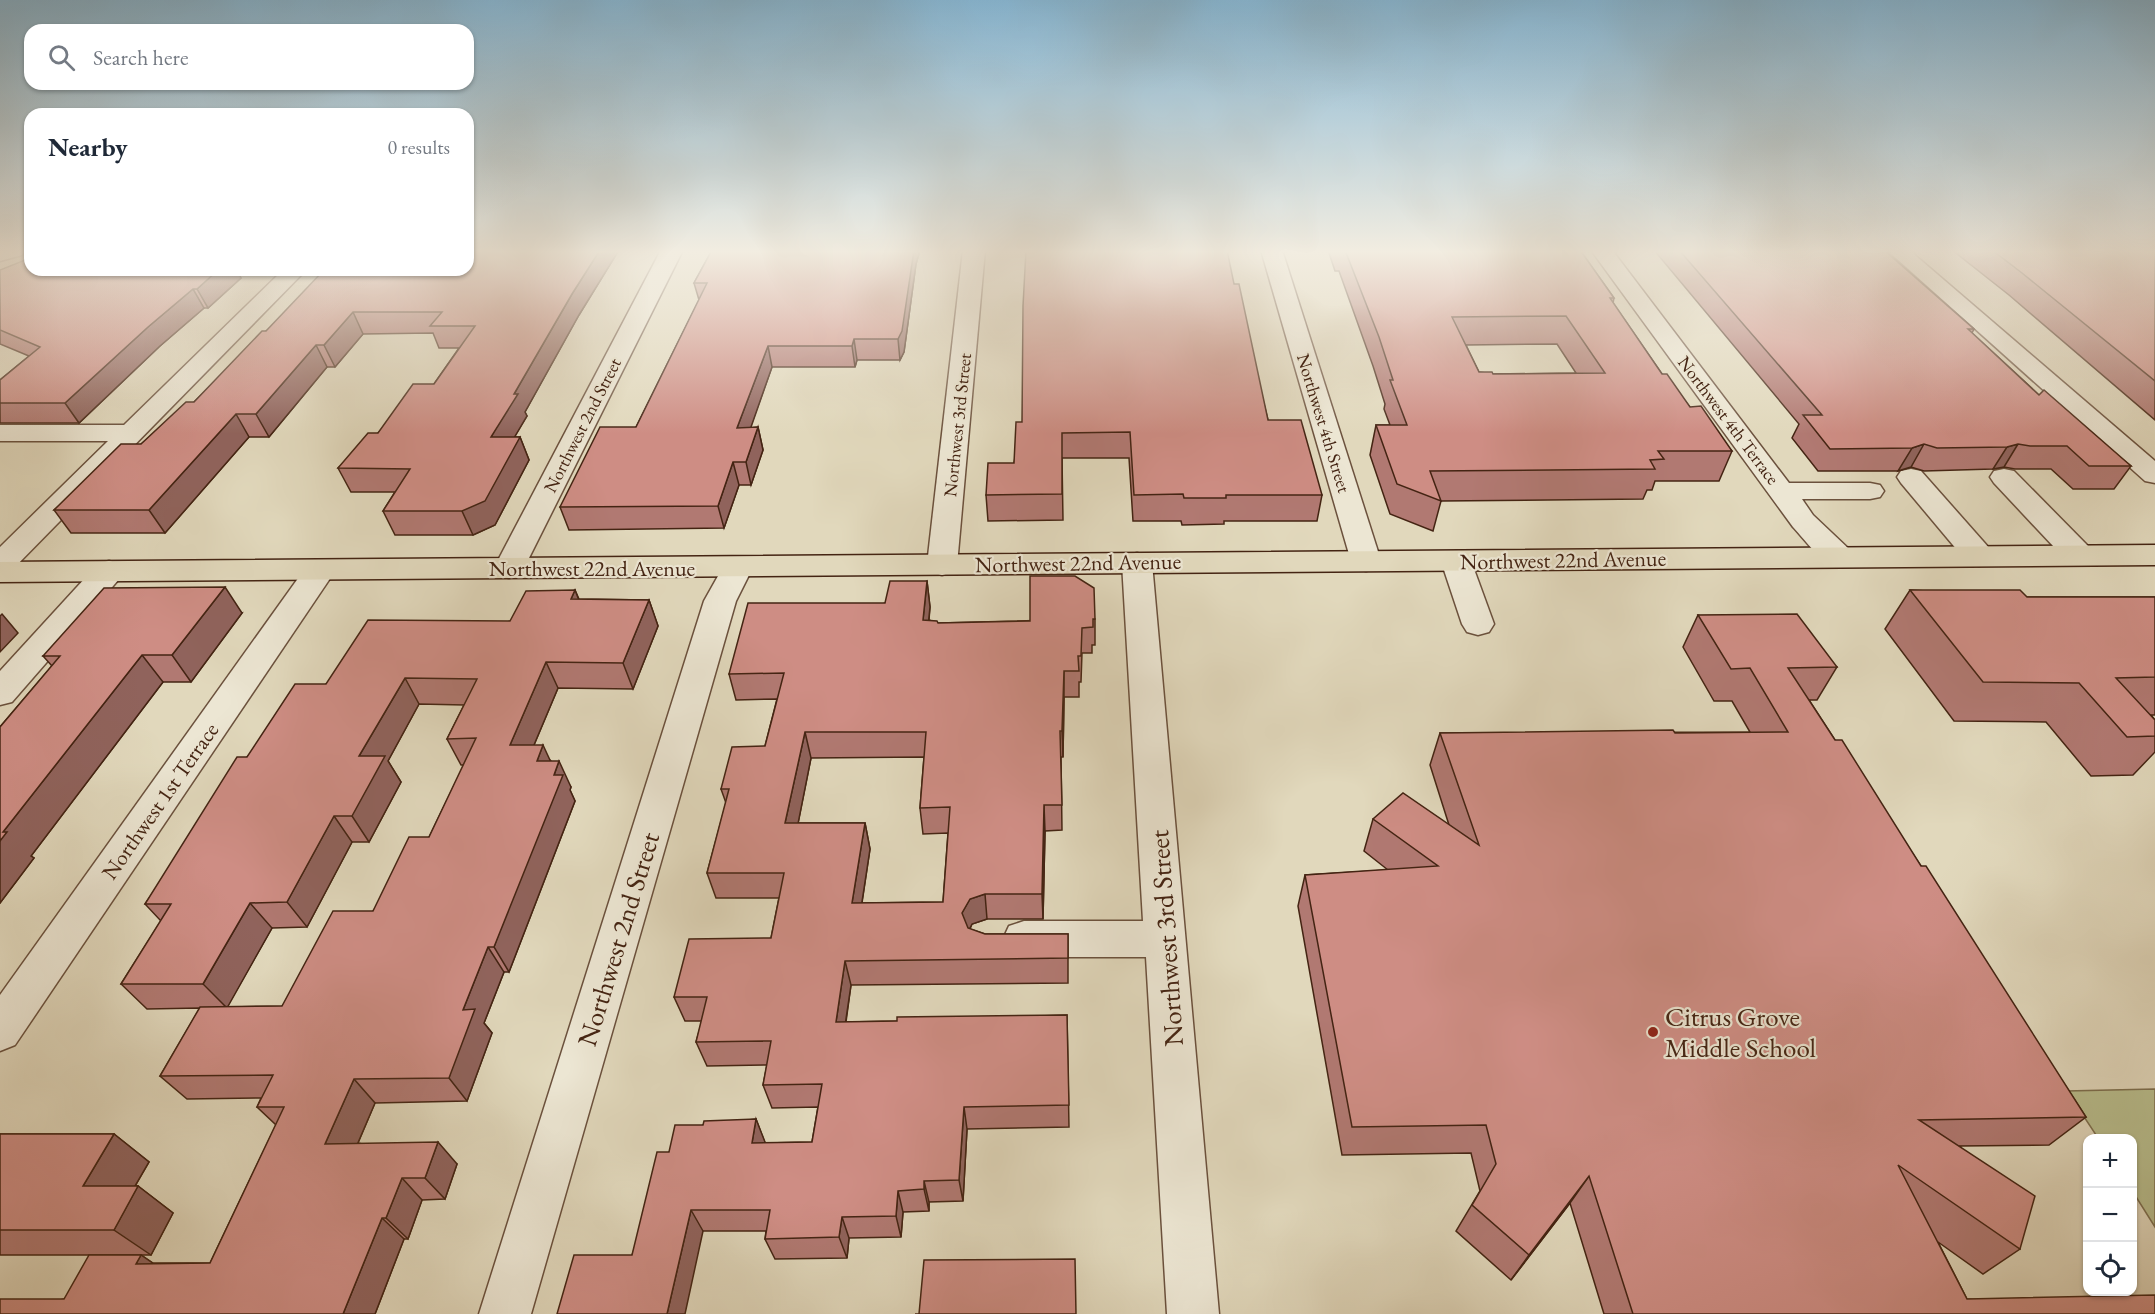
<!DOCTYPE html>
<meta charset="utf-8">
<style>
:root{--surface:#fff;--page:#f2f2f3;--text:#1f2937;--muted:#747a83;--line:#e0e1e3}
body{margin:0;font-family:"EB Garamond",serif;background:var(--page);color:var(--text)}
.controls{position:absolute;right:18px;bottom:18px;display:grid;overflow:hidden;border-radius:12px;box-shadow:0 2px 4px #0004}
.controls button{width:54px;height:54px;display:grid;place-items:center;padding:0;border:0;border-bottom:2px solid var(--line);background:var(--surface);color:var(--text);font:30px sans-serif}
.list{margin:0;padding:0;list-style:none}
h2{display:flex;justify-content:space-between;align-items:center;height:78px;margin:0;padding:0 24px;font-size:26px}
h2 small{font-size:20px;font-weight:400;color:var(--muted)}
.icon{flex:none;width:33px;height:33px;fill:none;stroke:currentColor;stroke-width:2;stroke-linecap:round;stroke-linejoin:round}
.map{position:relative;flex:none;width:2155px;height:1314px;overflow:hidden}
.search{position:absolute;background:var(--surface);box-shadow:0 2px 4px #0004;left:24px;top:24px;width:450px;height:66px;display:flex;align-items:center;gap:15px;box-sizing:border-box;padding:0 21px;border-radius:18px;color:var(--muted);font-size:22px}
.panel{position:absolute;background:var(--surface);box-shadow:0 2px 4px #0004;left:24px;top:108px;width:450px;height:168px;border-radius:18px}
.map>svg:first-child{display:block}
.green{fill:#b8bd8d;stroke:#7e7050;stroke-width:1.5}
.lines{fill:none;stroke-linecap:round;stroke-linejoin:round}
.minor-casing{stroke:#6b513d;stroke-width:3}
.major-casing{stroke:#442413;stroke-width:3}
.minor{fill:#ece6d3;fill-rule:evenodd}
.major{fill:#e1d8bc;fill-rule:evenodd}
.wall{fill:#b17972;stroke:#442413;stroke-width:1.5;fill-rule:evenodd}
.shaded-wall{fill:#90635c;stroke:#442413;stroke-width:1.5}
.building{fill:#ce8d84;stroke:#442413;stroke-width:1.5;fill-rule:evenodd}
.poi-dot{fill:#8f2418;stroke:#ece6d3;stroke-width:2}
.labels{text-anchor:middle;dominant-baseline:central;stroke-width:4.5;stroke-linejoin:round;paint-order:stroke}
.far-street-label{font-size:18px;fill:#442413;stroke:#ece6d3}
.street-label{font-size:22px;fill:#442413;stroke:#ece6d3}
.near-street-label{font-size:27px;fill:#442413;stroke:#ece6d3}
.near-poi-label{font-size:27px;fill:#442413;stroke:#ece6d3;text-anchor:start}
</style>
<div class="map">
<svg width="2155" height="1314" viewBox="0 0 2155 1314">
<rect width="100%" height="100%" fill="#e1d8bc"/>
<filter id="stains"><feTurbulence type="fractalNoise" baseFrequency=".00333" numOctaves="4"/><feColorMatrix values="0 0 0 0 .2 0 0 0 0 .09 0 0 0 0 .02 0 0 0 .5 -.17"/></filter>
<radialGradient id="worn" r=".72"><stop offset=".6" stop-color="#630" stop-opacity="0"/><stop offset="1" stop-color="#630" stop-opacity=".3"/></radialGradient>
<!-- green -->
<path class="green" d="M 2155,1089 L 2155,1227 L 2133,1192 L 2132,1138 L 2098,1138 L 2067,1091 Z"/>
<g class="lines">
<!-- minor casing -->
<g class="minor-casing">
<g id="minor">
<path d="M 0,250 L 25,250 L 22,255 L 0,261 Z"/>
<path d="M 661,250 L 683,250 L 524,568 L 520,575 L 509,578 L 498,575 L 494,568 Z"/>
<path d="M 963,250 L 985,250 L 957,565 L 953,572 L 942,575 L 931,572 L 927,565 Z"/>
<path d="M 1261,250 L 1282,250 L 1381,561 L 1377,568 L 1366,571 L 1355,568 L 1351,561 Z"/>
<path d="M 1591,250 L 1612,250 L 1789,483 L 1870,483 L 1880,485 L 1884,491 L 1880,497 L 1870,499 L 1802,499 L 1813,515 L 1850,550 L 1854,557 L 1850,564 C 1824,570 1809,544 1793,527 Z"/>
<path d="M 1887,250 L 1909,250 L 2155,461 L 2155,483 L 2145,481 Z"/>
<path d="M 283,270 L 306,270 L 11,571 L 0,574 L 0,547 L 108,441 L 0,441 L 0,425 L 124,425 Z"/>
<path d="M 1911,469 L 1921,471 L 1990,549 L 1994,556 L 1990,563 L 1979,566 L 1968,563 L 1901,483 L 1897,477 L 1901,471 Z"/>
<path d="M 2004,469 L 2014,471 L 2090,548 L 2094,555 L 2090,562 L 2079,565 L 2068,562 L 1994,483 L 1990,477 L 1994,471 Z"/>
<path d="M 1456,551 L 1467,554 L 1471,561 L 1494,624 L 1489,632 L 1478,635 L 1467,632 L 1462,624 L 1441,561 L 1445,554 Z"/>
<path d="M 1137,553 L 1148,556 L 1152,563 L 1219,1314 L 1167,1314 L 1146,957 L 1024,957 L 1009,952 L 1003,939 L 1009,926 L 1024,921 L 1143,921 L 1122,563 L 1126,556 Z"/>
<path d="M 738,557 L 749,560 L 753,567 L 736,601 L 531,1314 L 479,1314 L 704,601 L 727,560 Z"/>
<path d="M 320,560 L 331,563 L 335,570 L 331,577 L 15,1045 L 0,1051 L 0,995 L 309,563 Z"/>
<path d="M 109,561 L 120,564 L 124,571 L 120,578 L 12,702 L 0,705 L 0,671 L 98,564 Z"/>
</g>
</g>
<!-- major casing -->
<g class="major-casing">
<path id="major" d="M 2155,545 L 2155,565 L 0,582 L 0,562 Z"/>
</g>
<!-- minor -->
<use href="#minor" class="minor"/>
<!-- major -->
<use href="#major" class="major"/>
</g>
<!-- wall -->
<g class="wall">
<path d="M 468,250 L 619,250 L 579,315 L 525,412 L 527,416 L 514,437 L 520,437 L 529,460 L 495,525 L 473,535 L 395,535 L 383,511 L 395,492 L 351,492 L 338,468 L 434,384 L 459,348 L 439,348 L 433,333 L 363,334 L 335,367 L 327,367 L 269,437 L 249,437 L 165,533 L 71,533 L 54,510 L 141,444 L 194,402 L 266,331 Z"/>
<path d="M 712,250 L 920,250 L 916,264 L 904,352 L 900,360 L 857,360 L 855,367 L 772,367 L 750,428 L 758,427 L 763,450 L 751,485 L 739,485 L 724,528 L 569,530 L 560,507 L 636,427 L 699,300 L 694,283 Z"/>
<path d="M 1328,250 L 1580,250 L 1614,298 L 1613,303 L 1662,374 L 1690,407 L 1732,451 L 1719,481 L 1655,481 L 1652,490 L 1647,490 L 1643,499 L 1441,501 L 1433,531 L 1390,514 L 1370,455 L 1376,425 L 1390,425 L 1384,409 L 1385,404 L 1373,366 L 1339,271 L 1335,271 ZM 1557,344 L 1576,373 L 1493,374 L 1479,372 L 1466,345 Z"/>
<path d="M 1654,250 L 1884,250 L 1974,329 L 1972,333 L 2039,395 L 2131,466 L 2114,489 L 2073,489 L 2051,469 L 2015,469 L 2004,467 L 1993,469 L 1924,471 L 1911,467 L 1898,471 L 1818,471 L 1792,438 L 1799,424 Z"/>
<path d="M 1952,250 L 2155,250 L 2155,420 L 2009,295 Z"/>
<path d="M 0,270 L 237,270 L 241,278 L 208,308 L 204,308 L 160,346 L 79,423 L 0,423 L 0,380 L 29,356 L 0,344 Z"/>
<path d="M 1234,284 L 1268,420 L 1322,495 L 1317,521 L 1224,521 L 1224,524 L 1182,525 L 1181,521 L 1133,521 L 1129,458 L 1062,458 L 1063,520 L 988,521 L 986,495 L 1014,463 L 1022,422 Z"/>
<path d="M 927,581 L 930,607 L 929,620 L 938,623 L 1095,619 L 1095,645 L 1092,645 L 1092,653 L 1082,653 L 1081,682 L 1079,682 L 1079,697 L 1064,697 L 1063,757 L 1061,757 L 1062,830 L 1045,831 L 1043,919 L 987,919 L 972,924 L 970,929 L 985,934 L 1068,934 L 1068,983 L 851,985 L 846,1022 L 897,1021 L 1067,1015 L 1069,1127 L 967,1129 L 963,1201 L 929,1202 L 929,1211 L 903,1212 L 901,1237 L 849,1238 L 847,1258 L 775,1259 L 765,1239 L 766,1231 L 703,1231 L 632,1255 L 669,1152 L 703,1125 L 756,1119 L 765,1143 L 812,1142 L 818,1107 L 772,1108 L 763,1085 L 767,1065 L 707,1066 L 696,1042 L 702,1021 L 685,1021 L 674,997 L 771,938 L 779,898 L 716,898 L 707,873 L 726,803 L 721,789 L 765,746 L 777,699 L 736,700 L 729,674 L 885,603 ZM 924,757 L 920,808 L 923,834 L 948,833 L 943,902 L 862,903 L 870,849 L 865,823 L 798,823 L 811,758 Z"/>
<path d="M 575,590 L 579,599 L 649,600 L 658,626 L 633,689 L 558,688 L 534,745 L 551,761 L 571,787 L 570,790 L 575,801 L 509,972 L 504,972 L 484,1023 L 492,1033 L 467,1101 L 375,1103 L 358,1143 L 457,1164 L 445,1199 L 422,1200 L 408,1239 L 404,1239 L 375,1314 L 0,1314 L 64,1299 L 141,1255 L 153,1263 L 210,1263 L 276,1125 L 257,1107 L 261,1098 L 187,1099 L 160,1076 L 200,1008 L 147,1009 L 121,984 L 161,921 L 145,904 L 247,757 L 326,684 L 510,621 ZM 419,704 L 464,705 L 447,739 L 461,765 L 464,765 L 429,837 L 373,911 L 282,1006 L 227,1007 L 272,928 L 307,927 L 352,842 L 369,842 L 401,782 L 388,761 Z"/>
<path d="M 1910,590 L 2027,597 L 2155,597 L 2155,715 L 2151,715 L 2155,720 L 2155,752 L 2133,775 L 2091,776 L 2046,722 L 1954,721 L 1885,629 Z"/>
<path d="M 242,613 L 191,682 L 163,682 L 31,856 L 34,858 L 0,903 L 0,727 L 52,666 L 43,656 Z"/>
<path d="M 1698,615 L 1837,667 L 1817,700 L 1809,700 L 1835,740 L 1921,866 L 2086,1117 L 2049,1145 L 1960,1146 L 2020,1249 L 1983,1274 L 1938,1242 L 1967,1299 L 2155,1314 L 1604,1314 L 1570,1203 L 1511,1280 L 1456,1231 L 1480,1191 L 1471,1153 L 1342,1155 L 1298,906 L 1305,875 L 1388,870 L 1364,851 L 1373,819 L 1449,825 L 1430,765 L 1440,733 L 1750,732 L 1732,701 L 1714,701 L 1683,647 Z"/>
<path d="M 0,1134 L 114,1134 L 149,1162 L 135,1186 L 138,1186 L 173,1213 L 151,1255 L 0,1255 Z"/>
</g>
<!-- shaded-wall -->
<g class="shaded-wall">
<path d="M 600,250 L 619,250 L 579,315 L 525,412 L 527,416 L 501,460 L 491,437 L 514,394 L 572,294 Z"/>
<path d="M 914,250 L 920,250 L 916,264 L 904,352 L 900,360 L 898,339 Z"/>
<path d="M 218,270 L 237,270 L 241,278 L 208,308 L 197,289 Z"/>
<path d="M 193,289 L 204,308 L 160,346 L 79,423 L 65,403 L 148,327 Z"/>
<path d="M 353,312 L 363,334 L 335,367 L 324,345 Z"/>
<path d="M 854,339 L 857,360 L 855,367 L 852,346 Z"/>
<path d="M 316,345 L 327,367 L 269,437 L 256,414 Z"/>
<path d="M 768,346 L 772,367 L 743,450 L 737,428 Z"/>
<path d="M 236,414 L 249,437 L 165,533 L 149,510 Z"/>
<path d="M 758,427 L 763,450 L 751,485 L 746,462 Z"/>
<path d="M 520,437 L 529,460 L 495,525 L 473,535 L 462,511 Z"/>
<path d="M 1924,444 L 1911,467 L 1898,471 L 1912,448 Z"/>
<path d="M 2018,444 L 2004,467 L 1993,469 L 2007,447 Z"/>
<path d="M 733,462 L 739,485 L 724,528 L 718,506 Z"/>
<path d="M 927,581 L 930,607 L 926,646 L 923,620 Z"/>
<path d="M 225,587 L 242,613 L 191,682 L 172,655 Z"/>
<path d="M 575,590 L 585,616 L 571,599 Z"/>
<path d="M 649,600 L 658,626 L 633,689 L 623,663 Z"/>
<path d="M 2,614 L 18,633 L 0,652 L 0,616 Z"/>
<path d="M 142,655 L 163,682 L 31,856 L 34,858 L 0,903 L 0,841 L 3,832 Z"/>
<path d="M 546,662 L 558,688 L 523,771 L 510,745 Z"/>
<path d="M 1064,671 L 1064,697 L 1063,757 L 1062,731 Z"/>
<path d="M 405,678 L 419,704 L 388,761 L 401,782 L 369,842 L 352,816 L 359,756 Z"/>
<path d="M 805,732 L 811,758 L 793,849 L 785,823 Z"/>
<path d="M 543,745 L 555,771 L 537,761 Z"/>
<path d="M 559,761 L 571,787 L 570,790 L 575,801 L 509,972 L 494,947 Z"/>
<path d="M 1044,805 L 1045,831 L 1043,919 L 1042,894 Z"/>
<path d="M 334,816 L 352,842 L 307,927 L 287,902 Z"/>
<path d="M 865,823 L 870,849 L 858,928 L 852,903 Z"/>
<path d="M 985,894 L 987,919 L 972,924 L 965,938 L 962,913 L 970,899 Z"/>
<path d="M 250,903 L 272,928 L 227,1008 L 203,984 Z"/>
<path d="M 488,947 L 504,972 L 484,1023 L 492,1033 L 467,1101 L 449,1078 L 463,1010 Z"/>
<path d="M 845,961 L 851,985 L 842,1046 L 836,1022 Z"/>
<path d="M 354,1079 L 375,1103 L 348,1166 L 325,1144 Z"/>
<path d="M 964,1107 L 967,1129 L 963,1201 L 959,1180 Z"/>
<path d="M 756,1119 L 765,1142 L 761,1165 L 752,1143 Z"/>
<path d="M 114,1134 L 149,1162 L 120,1212 L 83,1186 Z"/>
<path d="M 438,1142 L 457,1164 L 445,1199 L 425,1178 Z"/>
<path d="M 1589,1176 L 1570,1203 L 1511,1280 L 1529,1255 Z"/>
<path d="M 402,1178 L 422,1200 L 408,1239 L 386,1218 Z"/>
<path d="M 924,1181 L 929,1202 L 929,1211 L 924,1189 Z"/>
<path d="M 138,1186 L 173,1213 L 151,1255 L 114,1230 Z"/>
<path d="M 898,1191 L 903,1212 L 901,1237 L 896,1216 Z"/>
<path d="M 691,1210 L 703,1231 L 685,1314 L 667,1314 Z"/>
<path d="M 842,1217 L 849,1238 L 847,1258 L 839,1237 Z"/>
<path d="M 382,1218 L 404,1239 L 375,1314 L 343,1314 Z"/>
<path d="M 141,1255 L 170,1275 L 136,1264 Z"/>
</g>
<!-- building -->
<g class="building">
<path d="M 468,250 L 600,250 L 572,294 L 514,394 L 518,394 L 491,437 L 520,437 L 485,501 L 462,511 L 383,511 L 410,469 L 338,468 L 368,433 L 378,433 L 413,384 L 434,384 L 475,326 L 430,326 L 442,312 L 353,312 L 324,345 L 316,345 L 256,414 L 236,414 L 149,510 L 54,510 L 121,444 L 141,444 L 186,402 L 194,402 L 262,331 L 266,331 L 324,270 L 468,270 Z"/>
<path d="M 712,250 L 914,250 L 902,331 L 898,339 L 854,339 L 852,346 L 768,346 L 737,428 L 758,427 L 746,462 L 733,462 L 718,506 L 560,507 L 600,427 L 636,427 L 707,283 L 694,283 Z"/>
<path d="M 1026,250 L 1227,250 L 1234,284 L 1239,284 L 1268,420 L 1301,420 L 1322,495 L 1226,495 L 1226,498 L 1184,498 L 1183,494 L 1134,495 L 1130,432 L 1062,433 L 1062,494 L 986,495 L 988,463 L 1014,463 L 1016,422 L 1022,422 L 1023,306 Z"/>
<path d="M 1345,250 L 1580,250 L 1614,298 L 1610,298 L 1662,374 L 1667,374 L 1690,407 L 1701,406 L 1732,451 L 1658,451 L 1664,459 L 1650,460 L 1655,469 L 1430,471 L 1441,501 L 1397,484 L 1376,425 L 1407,425 L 1390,380 L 1393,380 L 1379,337 ZM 1566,316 L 1605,373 L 1493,374 L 1492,372 L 1479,372 L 1452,317 Z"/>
<path d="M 1679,250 L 1884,250 L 1974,329 L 1968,329 L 2039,395 L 2044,390 L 2131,466 L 2089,466 L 2067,446 L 2030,446 L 2018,444 L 2007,447 L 1937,448 L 1924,444 L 1912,448 L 1830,449 L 1803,415 L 1822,415 Z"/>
<path d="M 1992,250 L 2155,250 L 2155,381 L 2022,273 Z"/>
<path d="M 30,258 L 30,270 L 218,270 L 197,289 L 193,289 L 148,327 L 65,403 L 0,403 L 0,380 L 40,347 L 0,330 L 0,270 Z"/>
<path d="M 1030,576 L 1075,576 L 1094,588 L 1095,619 L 1093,619 L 1093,627 L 1082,628 L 1081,656 L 1078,656 L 1079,671 L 1064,671 L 1062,731 L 1060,731 L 1062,805 L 1044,805 L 1042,894 L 985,894 L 970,899 L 962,913 L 968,928 L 985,934 L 1068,934 L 1068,958 L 845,961 L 836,1022 L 897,1021 L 897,1017 L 1067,1015 L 1069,1105 L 964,1107 L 959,1180 L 924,1181 L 924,1189 L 898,1191 L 896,1216 L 842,1217 L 839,1237 L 765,1239 L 770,1210 L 691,1210 L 667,1314 L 557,1314 L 574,1255 L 632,1255 L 657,1152 L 669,1152 L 675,1125 L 703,1125 L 704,1121 L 756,1119 L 752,1143 L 812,1142 L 822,1084 L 763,1085 L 771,1041 L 696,1042 L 707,997 L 674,997 L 689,939 L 771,938 L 784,873 L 707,873 L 729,789 L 721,789 L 732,747 L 765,746 L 784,673 L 729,674 L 748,603 L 885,603 L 890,581 L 927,581 L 923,620 L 937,621 L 938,623 L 1030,621 ZM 805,732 L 926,732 L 920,808 L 950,807 L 943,902 L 852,903 L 865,823 L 785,823 Z"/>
<path d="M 225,587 L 172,655 L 142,655 L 3,832 L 7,832 L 0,841 L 0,727 L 60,656 L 43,656 L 104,588 Z"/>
<path d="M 575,590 L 571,599 L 649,600 L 623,663 L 546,662 L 510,745 L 543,745 L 537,761 L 559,761 L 554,775 L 563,775 L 494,947 L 488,947 L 463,1010 L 475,1009 L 449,1078 L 354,1079 L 325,1144 L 438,1142 L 425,1178 L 402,1178 L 386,1218 L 382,1218 L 343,1314 L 0,1314 L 0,1299 L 64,1299 L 89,1255 L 141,1255 L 136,1264 L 210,1263 L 284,1107 L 257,1107 L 273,1075 L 160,1076 L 200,1007 L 282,1006 L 333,911 L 373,911 L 409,837 L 429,837 L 476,738 L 447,739 L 477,679 L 405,678 L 359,756 L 385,756 L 352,816 L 334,816 L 287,902 L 250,903 L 203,984 L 121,984 L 171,904 L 145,904 L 237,757 L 247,757 L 295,684 L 326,684 L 368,620 L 510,621 L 526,591 Z"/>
<path d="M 1910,590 L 2020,590 L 2027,597 L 2155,597 L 2155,677 L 2116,678 L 2155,720 L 2155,736 L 2127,737 L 2079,683 L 1983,682 Z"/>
<path d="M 1797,614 L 1837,667 L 1788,668 L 1835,740 L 1842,740 L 1921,866 L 1926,866 L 2086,1117 L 1919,1120 L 2035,1196 L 2020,1249 L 1898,1165 L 1967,1299 L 2155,1295 L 2155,1314 L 1633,1314 L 1589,1176 L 1529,1255 L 1472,1205 L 1496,1164 L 1486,1125 L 1352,1127 L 1305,875 L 1438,866 L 1373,819 L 1403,793 L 1479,845 L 1440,733 L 1673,730 L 1675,733 L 1788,732 L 1750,668 L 1731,669 L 1698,615 Z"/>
<path d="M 0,1134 L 114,1134 L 83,1186 L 138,1186 L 114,1230 L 0,1230 Z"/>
<path d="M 1075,1259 L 1076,1314 L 915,1314 L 919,1314 L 924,1260 Z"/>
</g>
<!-- sky -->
<linearGradient id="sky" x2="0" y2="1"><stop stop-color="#86b6d3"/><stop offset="0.58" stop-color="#f2ede1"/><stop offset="1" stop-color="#f2ede1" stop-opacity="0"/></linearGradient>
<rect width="2155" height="434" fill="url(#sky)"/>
<!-- markers -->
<circle class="poi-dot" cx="1653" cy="1032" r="6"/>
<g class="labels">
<!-- far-street labels -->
<g class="far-street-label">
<text transform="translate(1729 420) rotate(53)">Northwest 4th Terrace</text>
<text transform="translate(1324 423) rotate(73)">Northwest 4th Street</text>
<text transform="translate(582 425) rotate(-63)">Northwest 2nd Street</text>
<text transform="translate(957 425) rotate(-84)">Northwest 3rd Street</text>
</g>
<!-- street labels -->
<g class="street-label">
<text transform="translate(1563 560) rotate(-1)">Northwest 22nd Avenue</text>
<text transform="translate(1078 563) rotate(-1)">Northwest 22nd Avenue</text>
<text x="592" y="568">Northwest 22nd Avenue</text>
<text transform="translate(160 801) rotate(-55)">Northwest 1st Terrace</text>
</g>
<!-- near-street labels -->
<g class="near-street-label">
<text transform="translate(1166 938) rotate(-94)">Northwest 3rd Street</text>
<text transform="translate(618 939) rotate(-73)">Northwest 2nd Street</text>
</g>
<!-- near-poi labels -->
<g class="near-poi-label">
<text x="1665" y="1016">Citrus Grove<tspan x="1665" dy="31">Middle School</tspan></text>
</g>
</g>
<rect width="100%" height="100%" filter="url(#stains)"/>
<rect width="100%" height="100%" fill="url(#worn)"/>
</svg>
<div class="controls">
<button>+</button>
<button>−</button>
<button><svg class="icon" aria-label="locate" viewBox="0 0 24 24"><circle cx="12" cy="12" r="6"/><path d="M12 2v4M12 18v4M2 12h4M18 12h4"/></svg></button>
</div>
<div class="search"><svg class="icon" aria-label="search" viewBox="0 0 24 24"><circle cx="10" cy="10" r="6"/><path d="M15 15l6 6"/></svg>Search here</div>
<section class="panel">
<h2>Nearby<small>0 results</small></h2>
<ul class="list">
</ul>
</section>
</div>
